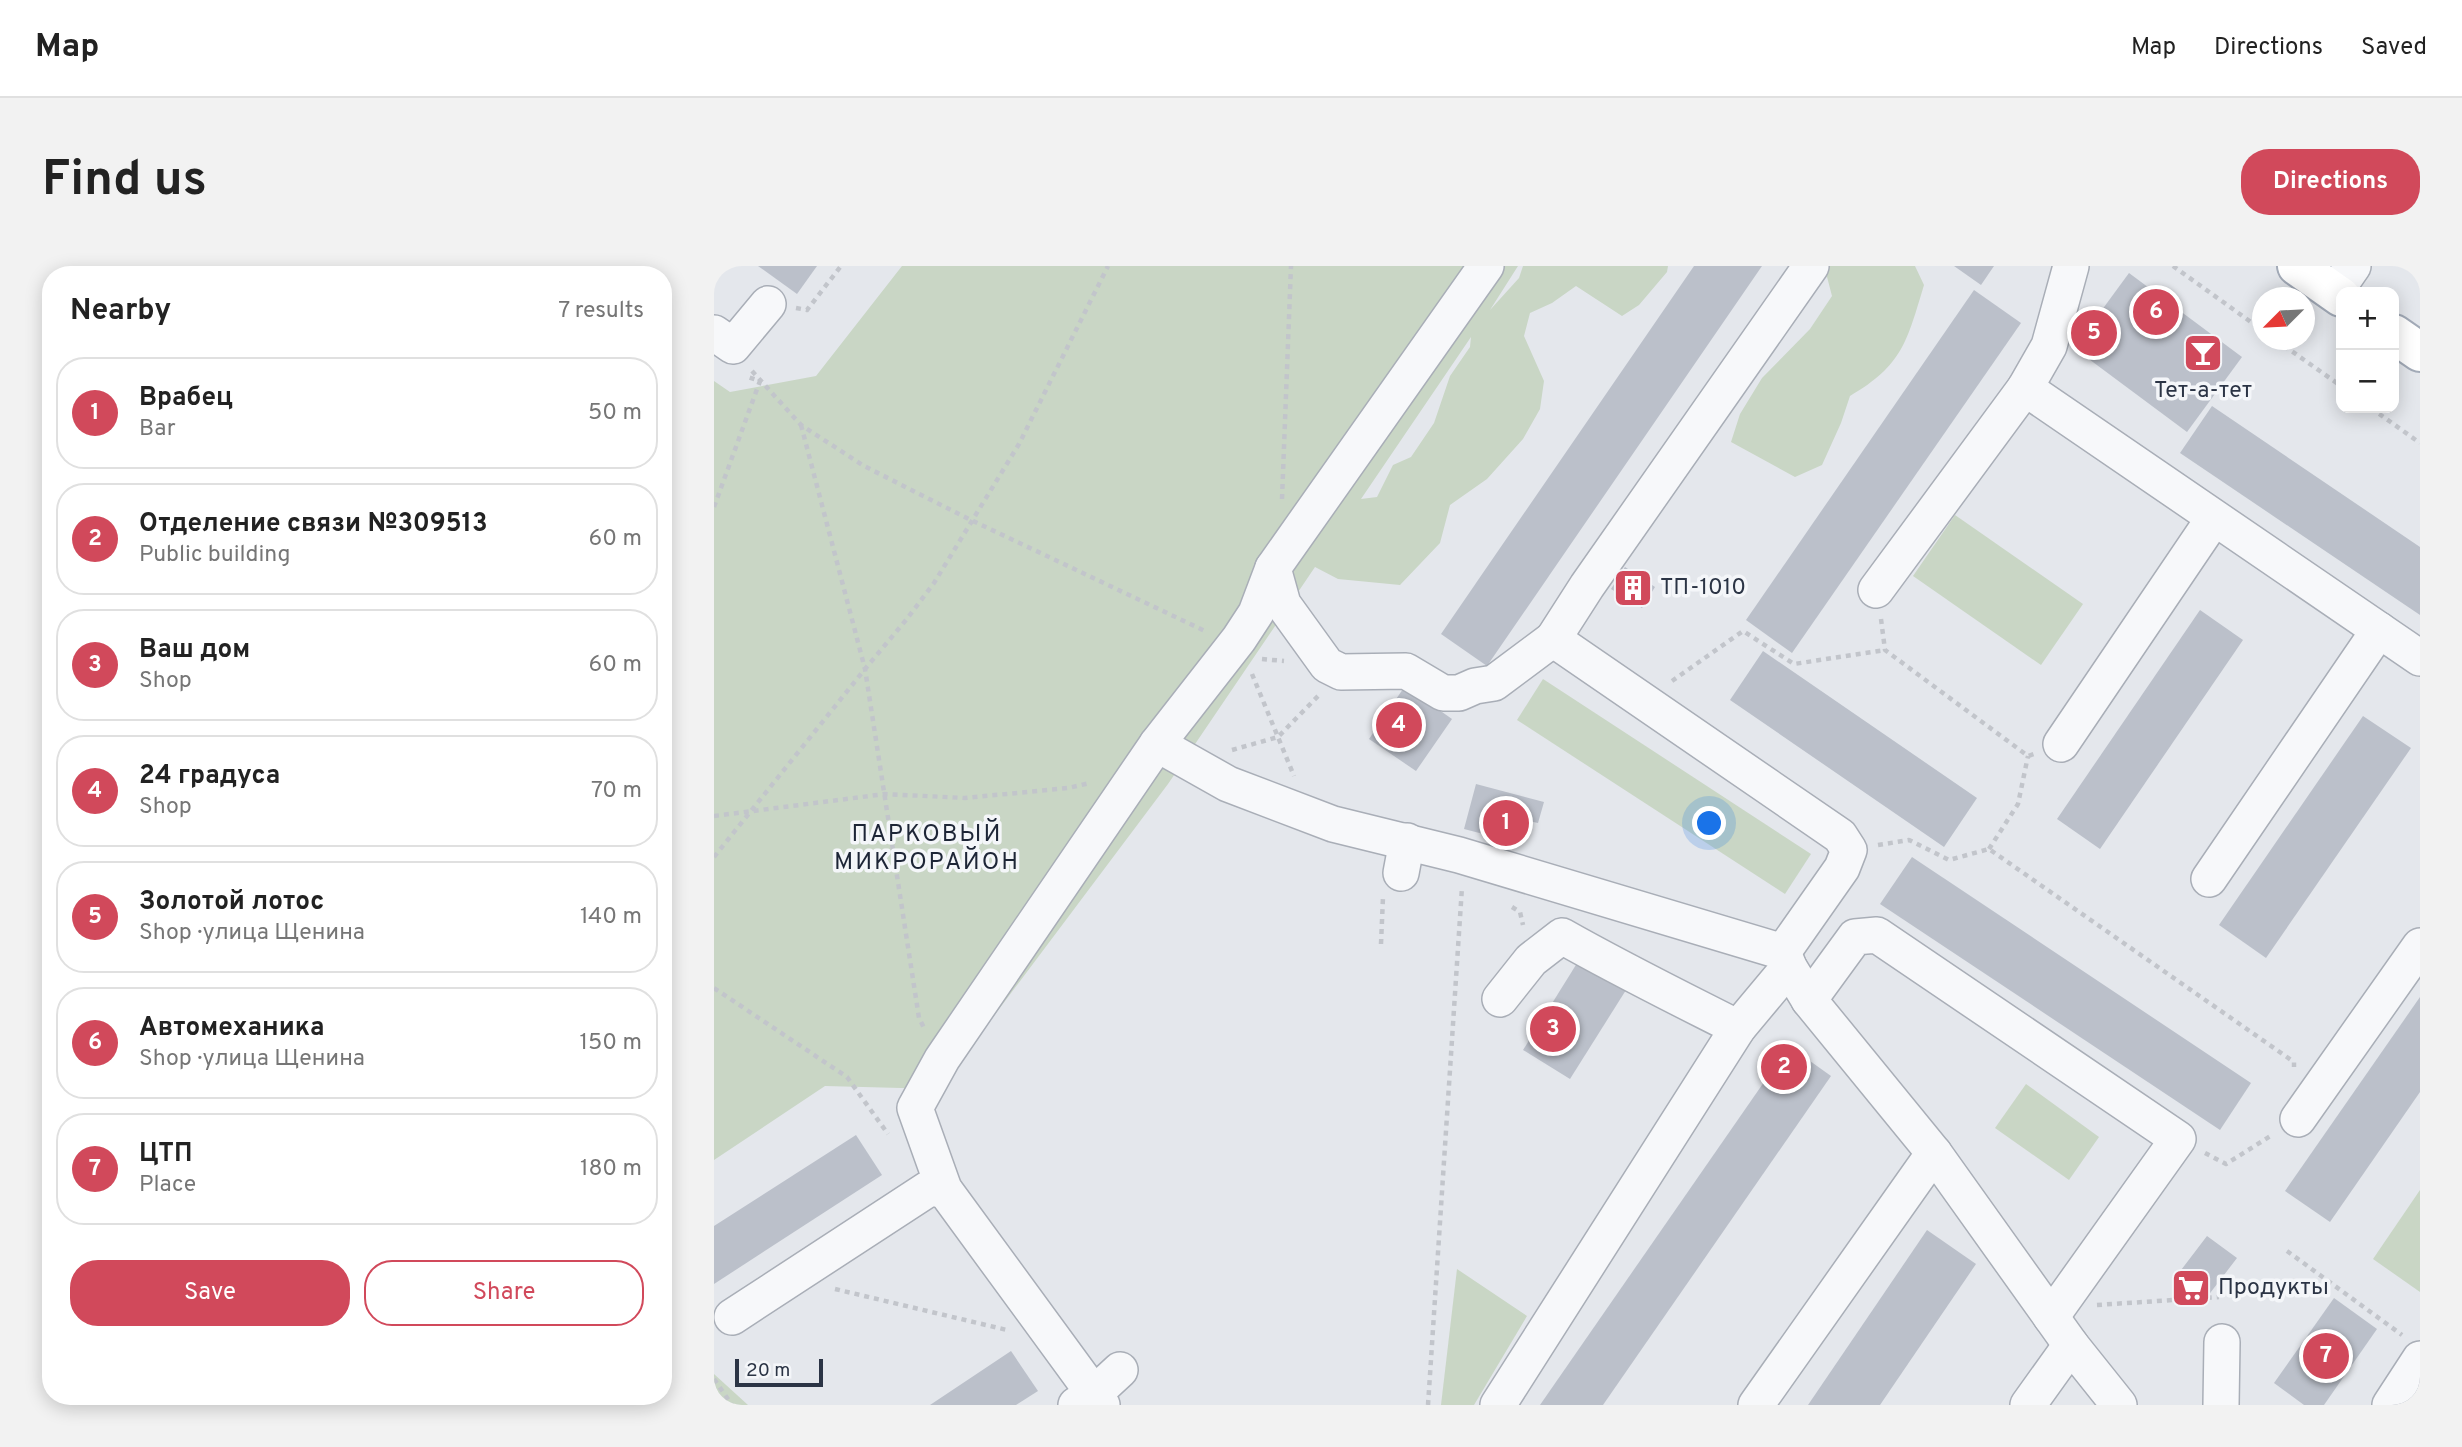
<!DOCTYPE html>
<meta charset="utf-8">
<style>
:root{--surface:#fff;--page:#f2f2f2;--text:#222;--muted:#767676;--line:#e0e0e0;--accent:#d1495b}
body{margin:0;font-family:Overpass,sans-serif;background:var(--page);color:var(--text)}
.controls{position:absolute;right:21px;top:21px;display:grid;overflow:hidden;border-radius:14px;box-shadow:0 4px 18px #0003}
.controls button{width:63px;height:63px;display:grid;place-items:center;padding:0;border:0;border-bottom:2px solid var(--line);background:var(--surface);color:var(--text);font:35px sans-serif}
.compass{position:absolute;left:1538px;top:21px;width:63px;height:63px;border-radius:50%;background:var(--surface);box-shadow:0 4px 18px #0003;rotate:246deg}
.scale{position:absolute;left:21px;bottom:18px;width:88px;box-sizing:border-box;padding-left:7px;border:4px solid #2b3445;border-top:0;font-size:19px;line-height:24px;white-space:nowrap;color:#2b3445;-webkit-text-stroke:5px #f4f6f9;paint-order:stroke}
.you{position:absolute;left:996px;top:558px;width:24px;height:24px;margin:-18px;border:5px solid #fff;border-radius:50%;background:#1a73e8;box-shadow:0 0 0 10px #1a73e833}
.badge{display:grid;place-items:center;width:46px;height:46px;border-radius:50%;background:var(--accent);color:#fff;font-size:23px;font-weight:700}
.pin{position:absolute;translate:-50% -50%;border:4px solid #fff;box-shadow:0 2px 7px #0006}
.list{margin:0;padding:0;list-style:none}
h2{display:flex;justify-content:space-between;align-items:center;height:91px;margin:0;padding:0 28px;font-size:30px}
h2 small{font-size:23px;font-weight:400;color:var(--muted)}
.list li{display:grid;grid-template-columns:46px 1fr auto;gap:21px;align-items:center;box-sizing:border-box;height:112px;margin:0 14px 14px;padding:0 14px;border:2px solid var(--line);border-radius:28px}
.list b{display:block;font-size:26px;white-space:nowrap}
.list p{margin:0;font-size:23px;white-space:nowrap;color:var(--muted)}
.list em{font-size:23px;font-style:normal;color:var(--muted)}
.actions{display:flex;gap:14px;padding:21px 28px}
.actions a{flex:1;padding:16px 0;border:2px solid var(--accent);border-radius:28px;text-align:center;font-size:24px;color:var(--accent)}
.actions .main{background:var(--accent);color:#fff}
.map{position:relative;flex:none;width:1706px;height:1139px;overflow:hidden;border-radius:28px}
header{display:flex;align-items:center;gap:42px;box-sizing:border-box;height:98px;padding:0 35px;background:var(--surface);border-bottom:2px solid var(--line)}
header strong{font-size:33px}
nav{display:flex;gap:38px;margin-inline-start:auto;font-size:24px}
.intro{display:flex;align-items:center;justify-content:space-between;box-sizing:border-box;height:168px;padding:0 42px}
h1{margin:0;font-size:49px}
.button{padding:18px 32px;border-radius:28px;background:var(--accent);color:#fff;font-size:24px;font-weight:700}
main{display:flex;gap:42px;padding:0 42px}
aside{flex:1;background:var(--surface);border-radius:28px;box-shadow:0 4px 18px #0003}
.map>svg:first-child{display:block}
.green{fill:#c9d6c5;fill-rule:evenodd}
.building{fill:#bbc0ca}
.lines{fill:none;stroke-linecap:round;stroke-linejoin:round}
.minor-casing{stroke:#a9aeb7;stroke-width:38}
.major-casing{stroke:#a3abb8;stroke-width:42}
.path{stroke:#c2c5cb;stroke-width:4.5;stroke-dasharray:5 5;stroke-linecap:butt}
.minor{stroke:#f7f8fa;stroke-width:35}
.major{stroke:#fff;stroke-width:38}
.labels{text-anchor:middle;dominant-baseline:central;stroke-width:7;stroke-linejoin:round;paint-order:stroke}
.poi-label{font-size:23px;fill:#2b3445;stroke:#f4f6f9;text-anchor:start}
.neighbourhood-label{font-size:24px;letter-spacing:2px;fill:#1d2536;stroke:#f4f6f9}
</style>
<header>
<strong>Map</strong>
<nav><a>Map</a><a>Directions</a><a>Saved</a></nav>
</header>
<div class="intro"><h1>Find us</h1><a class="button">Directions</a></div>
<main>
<aside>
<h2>Nearby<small>7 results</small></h2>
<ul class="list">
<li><span class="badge">1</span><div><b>Врабец</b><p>Bar</p></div><em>50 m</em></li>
<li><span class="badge">2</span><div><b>Отделение связи №309513</b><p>Public building</p></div><em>60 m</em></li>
<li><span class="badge">3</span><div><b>Ваш дом</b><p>Shop</p></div><em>60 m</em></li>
<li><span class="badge">4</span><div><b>24 градуса</b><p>Shop</p></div><em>70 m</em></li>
<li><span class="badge">5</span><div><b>Золотой лотос</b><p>Shop · улица Щенина</p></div><em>140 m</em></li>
<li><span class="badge">6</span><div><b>Автомеханика</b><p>Shop · улица Щенина</p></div><em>150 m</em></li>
<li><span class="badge">7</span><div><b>ЦТП</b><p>Place</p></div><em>180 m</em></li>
</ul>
<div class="actions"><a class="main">Save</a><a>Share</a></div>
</aside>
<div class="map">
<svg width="1706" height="1139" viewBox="0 0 1706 1139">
<rect width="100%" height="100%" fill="#e4e7ec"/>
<!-- green -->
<g class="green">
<path d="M 188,0 L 804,0 L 776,44 L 805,12 L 809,0 L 954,0 L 953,6 L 925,39 L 908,50 L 862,20 L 838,37 L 816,47 L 810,70 L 830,115 L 826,143 L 809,173 L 773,213 L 736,239 L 726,277 L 686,319 L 624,313 L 601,301 L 454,518 L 225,823 L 111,820 L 0,894 L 0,115 L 16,126 L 102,110 ZM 757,71 L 756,81 L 736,110 L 720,157 L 697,191 L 679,199 L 663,231 L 647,233 Z"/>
<path d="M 1108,0 L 1201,0 L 1210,19 C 1193,75 1189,99 1136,130 L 1127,157 L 1108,199 L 1081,211 L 1017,176 L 1026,148 L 1048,112 L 1096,63 L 1118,30 L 1112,7 Z"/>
<path d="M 1241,249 L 1369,338 L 1327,399 L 1199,310 Z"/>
<path d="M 829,413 L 1097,588 L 1071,628 L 803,454 Z"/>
<path d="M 1312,818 L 1385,871 L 1355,914 L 1281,862 Z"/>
<path d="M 1706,924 L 1706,1026 L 1659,993 Z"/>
<path d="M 743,1003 L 813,1050 L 760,1139 L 727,1139 Z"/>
<path d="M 0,1108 L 34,1139 L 0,1139 Z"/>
</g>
<!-- building -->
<g class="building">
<path d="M 44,0 L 103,0 L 83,28 Z"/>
<path d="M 980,0 L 1048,0 L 773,400 L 727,368 Z"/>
<path d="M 1240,0 L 1280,0 L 1267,19 Z"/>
<path d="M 1415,7 L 1528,91 L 1473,166 L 1360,82 Z"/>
<path d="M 1260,24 L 1307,57 L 1078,387 L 1032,354 Z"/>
<path d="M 1498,140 L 1706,281 L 1706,349 L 1466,187 Z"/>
<path d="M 911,301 L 941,321 L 928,342 L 897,323 Z"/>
<path d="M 1486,344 L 1529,374 L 1386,583 L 1343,553 Z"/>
<path d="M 1049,385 L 1263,532 L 1230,581 L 1016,434 Z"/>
<path d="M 691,420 L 738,453 L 702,505 L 655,473 Z"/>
<path d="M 1649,450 L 1697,482 L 1552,692 L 1505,659 Z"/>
<path d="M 762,518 L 830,536 L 824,557 L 810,554 L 804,577 L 750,563 Z"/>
<path d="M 1198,591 L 1537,817 L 1506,864 L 1166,638 Z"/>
<path d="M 865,694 L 912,724 L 856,813 L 809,784 Z"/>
<path d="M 1706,731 L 1706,826 L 1616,956 L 1571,925 Z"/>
<path d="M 1075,780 L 1117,810 L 889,1139 L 826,1139 Z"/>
<path d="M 142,869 L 168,909 L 0,1018 L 0,960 Z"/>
<path d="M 1213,964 L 1262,998 L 1166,1139 L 1094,1139 Z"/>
<path d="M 1493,970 L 1523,992 L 1490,1035 L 1482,1028 L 1476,1036 L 1464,1027 L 1470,1019 L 1461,1012 Z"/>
<path d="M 1620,1032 L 1663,1063 L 1610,1139 L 1590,1139 L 1560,1117 Z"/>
<path d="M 297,1085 L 324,1125 L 302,1139 L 216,1139 Z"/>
</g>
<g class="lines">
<!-- minor casing -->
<g class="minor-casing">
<g id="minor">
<path d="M 772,0 L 559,302 L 569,338 L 613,399 L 627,406 L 692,405 L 729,427 L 745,427 L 761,420 L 780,417 L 839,373"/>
<path d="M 1621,26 L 1639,0"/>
<path d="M 0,67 L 19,80 L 54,38"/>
<path d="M 1311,122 L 1706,392"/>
<path d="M 1162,324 L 1311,122 L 1335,80 L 1357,0"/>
<path d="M 443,478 L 514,518 L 619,558 L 745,589 L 1069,686"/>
<path d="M 1347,478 L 1500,252"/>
<path d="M 687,607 L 693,575"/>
<path d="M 1495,613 L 1665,364"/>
<path d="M 1069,686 L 1128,602 L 1135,584 L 1126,570 L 839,373 L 873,320 L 1097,0"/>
<path d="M 1069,686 L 1075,701 L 1095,734 L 1220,887 L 1357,1079 L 1405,1139"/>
<path d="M 786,733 L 817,694 L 848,670 C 906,703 965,732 1024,762"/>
<path d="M 1095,734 L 1141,671 L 1163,669 L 1464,873 L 1337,1051"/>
<path d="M 1584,853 L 1706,680"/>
<path d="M 18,1051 L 214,923 L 230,923"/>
<path d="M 362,1139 L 380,1128 L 406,1104"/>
<path d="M 388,1139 L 230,923 L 201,842 L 228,793 L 443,478 L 525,373 L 542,347 L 559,302"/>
<path d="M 784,1139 L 1024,762 L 1075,701"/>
<path d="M 1042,1139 L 1220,887"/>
<path d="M 1314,1139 L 1357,1079"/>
<path d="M 1507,1139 L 1508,1076"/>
<path d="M 1676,1139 L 1706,1093"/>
</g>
</g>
<!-- major casing -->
<g class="major-casing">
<g id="major">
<path d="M 1583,0 L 1627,31"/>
<path d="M 1680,68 L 1706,86"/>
</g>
</g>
<!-- path -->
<g class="path">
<path d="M 1459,0 L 1548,64"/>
<path d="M 82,42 L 93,44 L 127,0"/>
<path d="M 1562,74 L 1627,120"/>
<path d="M 38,105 L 87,159 L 150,200 L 257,254 L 491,365"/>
<path d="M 1657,142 L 1706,177"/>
<path d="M 87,159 L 151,403 L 205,752 L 210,762"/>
<path d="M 568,233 L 577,0"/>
<path d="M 0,241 L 46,115 L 31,110"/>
<path d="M 1167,353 L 1171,384 L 1314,490 L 1320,488"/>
<path d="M 548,393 L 570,395"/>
<path d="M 538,408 L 580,510"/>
<path d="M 958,415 L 1029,365 L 1080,398 L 1171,384"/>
<path d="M 518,484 L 564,471 L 605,429"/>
<path d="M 0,550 L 171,528 L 251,532 L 354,522 L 376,517"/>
<path d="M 1164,579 L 1195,574 L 1235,594 L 1275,583 L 1580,796 L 1580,801"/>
<path d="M 1275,583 L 1304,538 L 1314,490"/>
<path d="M 0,591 L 151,403 L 192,354 L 220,317 L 305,178 L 394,0"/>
<path d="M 798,641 L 806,646 L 809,659"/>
<path d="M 667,678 L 669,631"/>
<path d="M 0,722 L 133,811 L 174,868"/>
<path d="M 1491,887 L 1512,898 L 1558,869"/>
<path d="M 1573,985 L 1688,1069"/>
<path d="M 121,1023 L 293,1064"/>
<path d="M 1383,1039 L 1505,1031"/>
<path d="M 0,1113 L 18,1139"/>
<path d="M 714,1139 L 748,621"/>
</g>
<!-- minor -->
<use href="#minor" class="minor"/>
<!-- major -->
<use href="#major" class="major"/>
</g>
<!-- icons -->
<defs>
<g id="bar-square" transform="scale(2.0125)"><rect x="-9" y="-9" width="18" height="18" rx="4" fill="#d1495b" stroke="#f4f6f9"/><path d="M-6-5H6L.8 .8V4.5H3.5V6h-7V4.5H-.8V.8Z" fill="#fff"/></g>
<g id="building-square" transform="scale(2.0125)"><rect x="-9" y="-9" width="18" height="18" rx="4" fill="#d1495b" stroke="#f4f6f9"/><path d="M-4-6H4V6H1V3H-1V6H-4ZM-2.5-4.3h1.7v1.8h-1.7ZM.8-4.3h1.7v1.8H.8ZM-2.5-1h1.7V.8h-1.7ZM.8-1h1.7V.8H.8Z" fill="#fff"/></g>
<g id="supermarket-square" transform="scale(2.0125)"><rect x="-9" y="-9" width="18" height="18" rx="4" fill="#d1495b" stroke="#f4f6f9"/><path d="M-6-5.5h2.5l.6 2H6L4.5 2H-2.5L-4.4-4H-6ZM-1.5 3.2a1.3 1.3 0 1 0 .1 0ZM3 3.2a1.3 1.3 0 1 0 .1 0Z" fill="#fff"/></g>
</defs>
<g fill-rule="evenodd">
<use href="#bar-square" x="1489" y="87"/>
<use href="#building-square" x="919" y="322"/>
<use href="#supermarket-square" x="1477" y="1022"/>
</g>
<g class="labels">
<!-- poi labels -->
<g class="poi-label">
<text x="1489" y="125" text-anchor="middle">Тет-а-тет</text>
<text x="946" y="322">ТП-1010</text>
<text x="1504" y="1022">Продукты</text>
</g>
<!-- neighbourhood labels -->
<g class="neighbourhood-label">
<text x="213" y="569">ПАРКОВЫЙ<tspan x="213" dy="28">МИКРОРАЙОН</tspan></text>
</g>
</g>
</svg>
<div class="controls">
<button>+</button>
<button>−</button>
</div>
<svg class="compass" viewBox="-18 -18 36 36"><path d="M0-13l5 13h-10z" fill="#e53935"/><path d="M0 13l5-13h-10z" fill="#767676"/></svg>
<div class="scale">20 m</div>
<div class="you"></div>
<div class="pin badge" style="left:792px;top:557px">1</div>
<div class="pin badge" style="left:1070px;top:801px">2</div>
<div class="pin badge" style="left:839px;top:763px">3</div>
<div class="pin badge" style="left:685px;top:459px">4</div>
<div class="pin badge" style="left:1380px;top:67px">5</div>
<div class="pin badge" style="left:1442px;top:46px">6</div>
<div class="pin badge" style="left:1612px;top:1090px">7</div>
</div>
</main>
